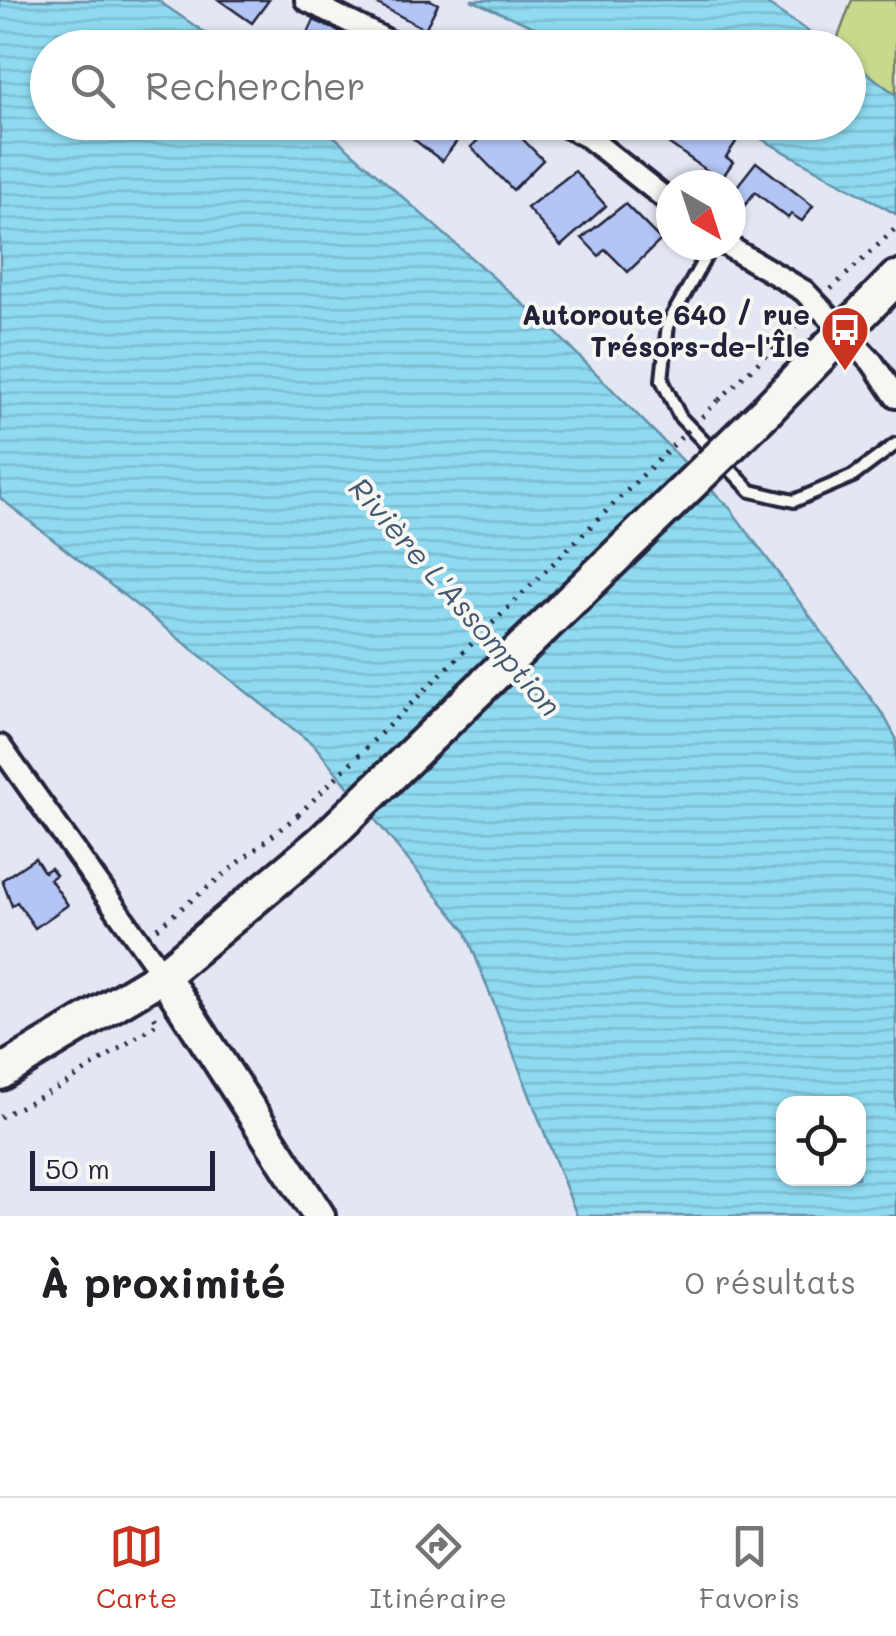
<!DOCTYPE html>
<html lang="fr">
<meta charset="utf-8">
<style>
:root{--surface:#fff;--page:#f2f2f2;--text:#202124;--muted:#757577;--line:#e0e0e0;--accent:#c8321e}
body{margin:0;font-family:Mali,sans-serif;background:var(--page);color:var(--text)}
.controls{position:absolute;right:30px;bottom:30px;display:grid;overflow:hidden;border-radius:20px;box-shadow:0 2px 8px #0004}
.controls button{width:90px;height:90px;display:grid;place-items:center;padding:0;border:0;border-bottom:2px solid var(--line);background:var(--surface);color:var(--text);font:50px sans-serif}
.compass{position:absolute;left:656px;top:170px;width:90px;height:90px;border-radius:50%;background:var(--surface);box-shadow:0 2px 8px #0004;rotate:141deg}
.scale{position:absolute;left:30px;bottom:25px;width:185px;box-sizing:border-box;padding-left:10px;border:5px solid #22223b;border-top:0;font-size:28px;line-height:35px;white-space:nowrap;color:#22223b;-webkit-text-stroke:8px #f6f6f2;paint-order:stroke}
.list{margin:0;padding:0;list-style:none}
h2{display:flex;justify-content:space-between;align-items:center;height:130px;margin:0;padding:0 40px;font-size:42px}
h2 small{font-size:32px;font-weight:400;color:var(--muted)}
.icon{flex:none;width:55px;height:55px;fill:none;stroke:currentColor;stroke-width:2;stroke-linecap:round;stroke-linejoin:round}
.map{position:relative;flex:none;width:896px;height:1216px;overflow:hidden}
.search{position:absolute;background:var(--surface);box-shadow:0 2px 8px #0004;left:30px;right:30px;top:30px;height:110px;display:flex;align-items:center;gap:25px;box-sizing:border-box;padding:0 35px;border-radius:55px;color:var(--muted);font-size:38px}
.sheet{height:280px;background:var(--surface)}
nav{display:flex;justify-content:space-around;align-items:center;box-sizing:border-box;height:140px;border-top:2px solid var(--line);background:var(--surface);font-size:28px;color:var(--muted)}
nav a{display:grid;justify-items:center;gap:5px}
nav .on{color:var(--accent)}
.map>svg:first-child{display:block}
.green{fill:#c6d98d;stroke:#747e64;stroke-width:2.5}
.water{fill:url(#water-rules);stroke:#6390a8;stroke-width:2.5;fill-rule:evenodd}
.building{fill:#b2c5f4;stroke:#22223b;stroke-width:2.5}
.lines{fill:none;stroke-linecap:round;stroke-linejoin:round}
.lane-casing{stroke:#22223b;stroke-width:18}
.street-casing{stroke:#22223b;stroke-width:28}
.secondary-casing{stroke:#22223b;stroke-width:38}
.primary-casing{stroke:#22223b;stroke-width:40}
.path{stroke:#22223b;stroke-width:5;stroke-dasharray:2.5 8;stroke-linecap:butt}
.lane{stroke:#f6f6f2;stroke-width:10}
.street{stroke:#f6f6f2;stroke-width:20}
.secondary{stroke:#f6f6f2;stroke-width:30}
.primary{stroke:#f6f6f2;stroke-width:32}
.primary-bridge-casing{stroke:#22223b;stroke-width:40;stroke-linecap:butt}
.path-bridge{stroke:#22223b;stroke-width:5;stroke-dasharray:2.5 8;stroke-linecap:butt}
.primary-bridge{stroke:#f6f6f2;stroke-width:32}
.labels{text-anchor:middle;dominant-baseline:central;stroke-width:8;stroke-linejoin:round;paint-order:stroke}
.poi-label{font-size:28px;font-weight:bold;fill:#22223b;stroke:#f6f6f2;text-anchor:end}
.water-label{font-size:30px;font-style:italic;fill:#435971;stroke:#f6f6f2}
</style>
<div class="map">
<svg width="896" height="1216" viewBox="0 0 896 1216">
<defs>
<pattern id="water-rules" width="6" height="5" patternUnits="userSpaceOnUse" patternTransform="scale(2.5)"><rect width="6" height="5" fill="#8fdaf0"/><path d="M0 2.5h6" fill="none" stroke="#7bbbcf"/></pattern>
</defs>
<rect width="100%" height="100%" fill="#e2e7f3"/>
<filter id="ink" filterUnits="userSpaceOnUse"><feTurbulence type="fractalNoise" baseFrequency=".01" numOctaves="2"/><feDisplacementMap in="SourceGraphic" scale="20" xChannelSelector="R" yChannelSelector="G"/><feConvolveMatrix kernelMatrix="1 2 1 2 8 2 1 2 1" color-interpolation-filters="sRGB"/></filter>
<g filter="url(#ink)">
<!-- green -->
<path class="green" d="M 852,0 L 896,0 L 896,95 L 849,59 L 848,48 L 834,48 Z"/>
<!-- water -->
<g class="water">
<path d="M 0,0 L 157,0 L 226,47 L 48,48 L 48,122 L 319,123 L 556,333 L 729,507 L 884,716 L 896,738 L 896,1216 L 577,1216 L 465,930 L 315,746 L 0,498 ZM 784,1104 L 858,1104 L 858,1178 L 784,1178 Z"/>
<path d="M 471,0 L 761,0 L 832,47 L 580,47 Z"/>
<path d="M 849,59 L 896,95 L 896,214 L 733,123 L 848,122 Z"/>
</g>
<!-- building -->
<g class="building">
<path d="M 219,0 L 269,0 L 252,23 Z"/>
<path d="M 370,0 L 430,0 L 438,4 L 425,29 Z"/>
<path d="M 314,20 L 376,48 L 303,44 Z"/>
<path d="M 488,27 L 520,45 L 527,31 L 535,35 L 528,48 L 479,48 Z"/>
<path d="M 471,122 L 442,161 L 408,135 L 417,122 Z"/>
<path d="M 496,122 L 506,122 L 543,160 L 513,190 L 471,147 Z"/>
<path d="M 666,122 L 676,122 L 687,130 L 693,122 L 708,122 L 736,142 L 726,157 L 733,162 L 717,185 L 704,178 L 709,172 L 657,135 Z"/>
<path d="M 756,162 L 813,206 L 802,221 L 791,214 L 788,218 L 755,192 L 745,205 L 731,194 Z"/>
<path d="M 575,171 L 606,206 L 561,246 L 527,208 Z"/>
<path d="M 625,204 L 661,240 L 628,272 L 605,249 L 599,256 L 582,238 Z"/>
<path d="M 35,858 L 44,872 L 51,868 L 56,875 L 50,879 L 68,905 L 35,928 L 17,902 L 12,906 L 2,880 Z"/>
</g>
<g class="lines">
<!-- lane casing -->
<g class="lane-casing">
<path id="lane" d="M 712,245 L 668,324 L 662,380 L 680,417 L 751,491 L 794,501 L 853,476 L 896,444"/>
</g>
<!-- street casing -->
<g class="street-casing">
<g id="street">
<path d="M 306,0 L 402,48"/>
<path d="M 558,122 L 588,137 L 671,203"/>
<path d="M 726,245 L 804,291 L 872,362 L 896,397"/>
<path d="M 0,746 L 163,975"/>
</g>
</g>
<!-- secondary casing -->
<g class="secondary-casing">
<path id="secondary" d="M 163,975 L 319,1216"/>
</g>
<!-- primary casing -->
<g class="primary-casing">
<g id="primary">
<path d="M 768,409 L 896,278"/>
<path d="M 0,1073 L 163,975 L 323,841"/>
</g>
</g>
<!-- path -->
<g class="path">
<path d="M 831,289 L 896,228"/>
<path d="M 719,400 L 804,319"/>
<path d="M 157,928 L 298,815"/>
<path d="M 0,1117 L 67,1083 L 158,1023 L 152,1012"/>
</g>
<!-- lane -->
<use href="#lane" class="lane"/>
<!-- street -->
<use href="#street" class="street"/>
<!-- secondary -->
<use href="#secondary" class="secondary"/>
<!-- primary -->
<use href="#primary" class="primary"/>
<!-- primary-bridge casing -->
<g class="primary-bridge-casing">
<path id="primary-bridge" d="M 323,841 L 768,409"/>
</g>
<!-- path-bridge -->
<path class="path-bridge" d="M 298,815 L 719,400"/>
<!-- primary-bridge -->
<use href="#primary-bridge" class="primary-bridge"/>
</g>
</g>
<!-- icons -->
<defs>
<g id="bus-pin" transform="scale(2.5)"><path d="M0 17L-7.5 6A9.5 9.5 0 1 1 7.5 6Z" fill="#c8321e" stroke="#f6f6f2"/><path d="M-5-6H5V4H4V6H2V4H-2V6H-4V4H-5ZM-3.5-4V0h7V-4ZM-3.5 1.2v1.5H-2V1.2ZM2 1.2v1.5H3.5V1.2Z" fill="#fff"/></g>
</defs>
<g fill-rule="evenodd">
<use href="#bus-pin" x="845" y="330"/>
</g>
<g class="labels">
<!-- poi labels -->
<g class="poi-label">
<text x="810" y="314">Autoroute 640 / rue<tspan x="810" dy="32">Trésors-de-l'Île</tspan></text>
</g>
<!-- water labels -->
<g class="water-label">
<text transform="translate(456 596) rotate(49)">Rivière L'Assomption</text>
</g>
</g>
</svg>
<div class="controls">
<button><svg class="icon" aria-label="locate" viewBox="0 0 24 24"><circle cx="12" cy="12" r="6"/><path d="M12 2v4M12 18v4M2 12h4M18 12h4"/></svg></button>
</div>
<svg class="compass" viewBox="-18 -18 36 36"><path d="M0-13l5 13h-10z" fill="#e53935"/><path d="M0 13l5-13h-10z" fill="#757577"/></svg>
<div class="scale">50 m</div>
<div class="search"><svg class="icon" aria-label="search" viewBox="0 0 24 24"><circle cx="10" cy="10" r="6"/><path d="M15 15l6 6"/></svg>Rechercher</div>
</div>
<section class="sheet">
<h2>À proximité<small>0 résultats</small></h2>
<ul class="list">
</ul>
</section>
<nav>
<a class="on"><svg class="icon" aria-label="map" viewBox="0 0 24 24"><path d="M3 6l6-2 6 2 6-2v14l-6 2-6-2-6 2zM9 4v14M15 6v14"/></svg>Carte</a>
<a><svg class="icon" aria-label="directions" viewBox="0 0 24 24"><path d="M12 3l9 9-9 9-9-9zM9 14v-3h6M13 9l2 2-2 2"/></svg>Itinéraire</a>
<a><svg class="icon" aria-label="saved" viewBox="0 0 24 24"><path d="M7 4h10v16l-5-4-5 4z"/></svg>Favoris</a>
</nav>
